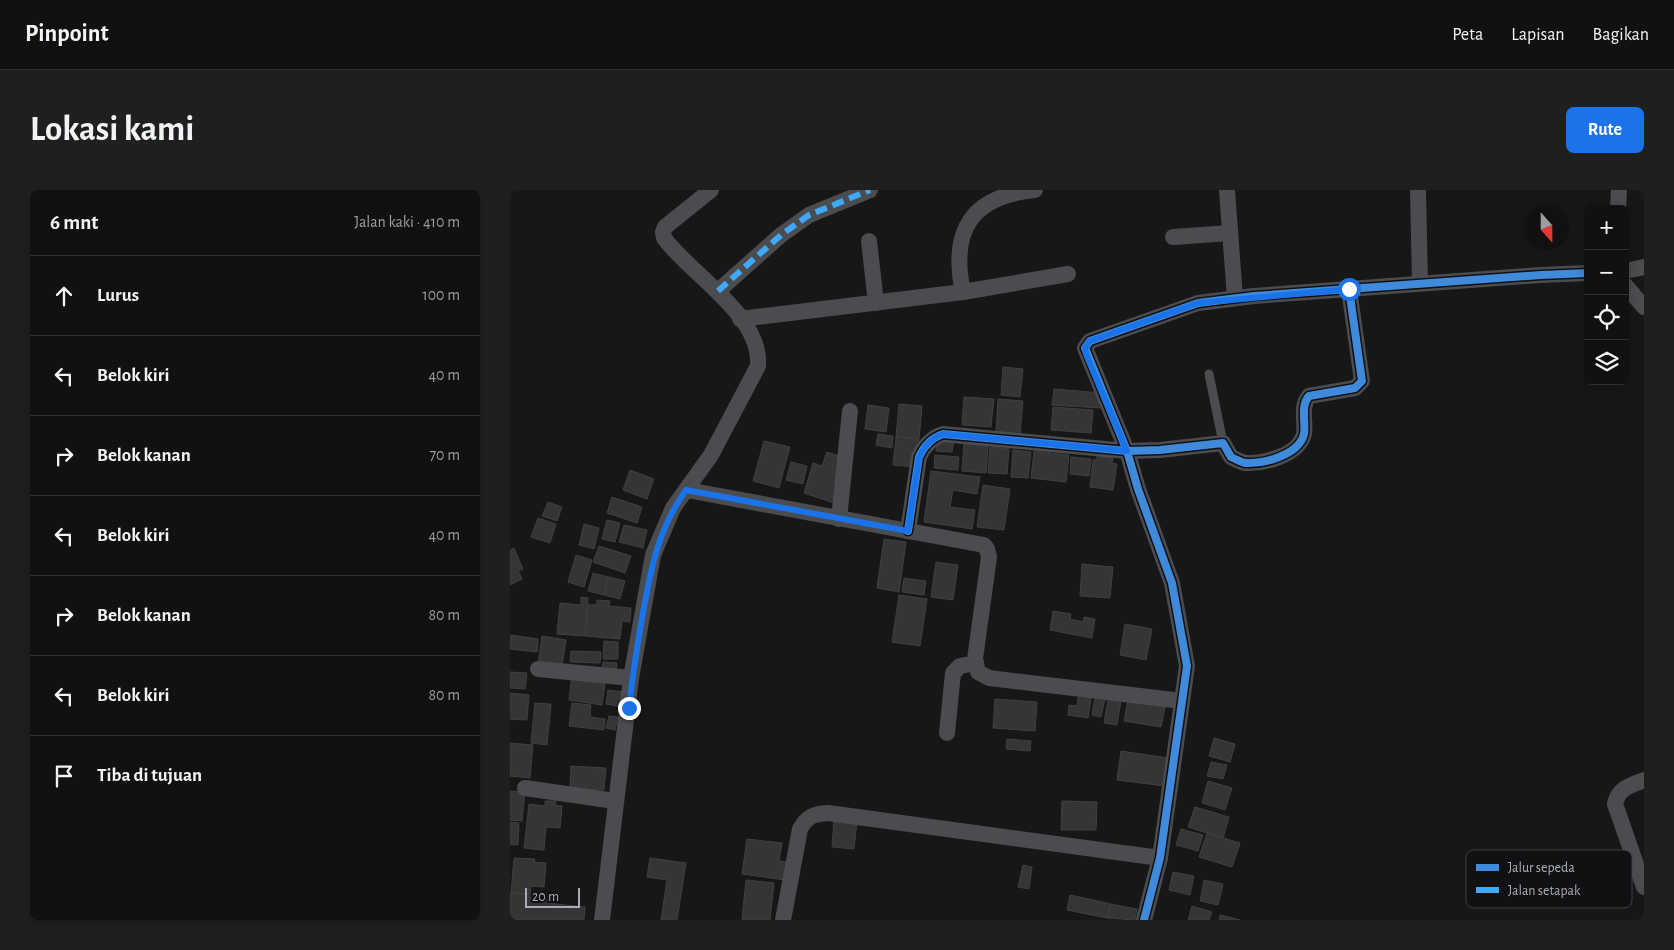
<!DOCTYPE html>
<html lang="id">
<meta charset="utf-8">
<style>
:root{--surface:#111;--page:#1e1f1f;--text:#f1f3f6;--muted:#9c9d9f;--line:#303131;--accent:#1a73e8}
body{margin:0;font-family:"Alegreya Sans",sans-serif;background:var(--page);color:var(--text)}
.controls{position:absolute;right:15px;top:15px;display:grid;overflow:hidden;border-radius:8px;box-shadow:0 2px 8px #0003}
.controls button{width:45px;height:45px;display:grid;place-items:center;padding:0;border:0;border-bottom:1px solid var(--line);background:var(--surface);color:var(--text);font:25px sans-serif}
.compass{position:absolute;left:1014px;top:15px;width:45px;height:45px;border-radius:50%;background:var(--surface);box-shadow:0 2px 8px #0003;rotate:159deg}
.scale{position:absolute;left:15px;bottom:12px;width:55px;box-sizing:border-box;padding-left:5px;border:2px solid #a8adb8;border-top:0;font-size:14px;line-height:18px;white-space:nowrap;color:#a8adb8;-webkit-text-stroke:4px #111113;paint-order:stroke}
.stop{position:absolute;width:15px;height:15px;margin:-11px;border:4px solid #1a73e8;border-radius:50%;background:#fff}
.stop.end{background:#1a73e8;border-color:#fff;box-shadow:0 1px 5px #0008}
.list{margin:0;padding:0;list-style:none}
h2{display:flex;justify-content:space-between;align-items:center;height:65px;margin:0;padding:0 20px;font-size:21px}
h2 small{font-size:16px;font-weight:400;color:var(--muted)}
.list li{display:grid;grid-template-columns:32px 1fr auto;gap:15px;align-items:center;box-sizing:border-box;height:80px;padding:0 20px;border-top:1px solid var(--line)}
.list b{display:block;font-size:19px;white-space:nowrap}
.list em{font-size:16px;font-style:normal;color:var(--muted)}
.icon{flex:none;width:28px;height:28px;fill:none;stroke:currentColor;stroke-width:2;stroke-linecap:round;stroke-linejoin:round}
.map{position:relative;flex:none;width:1134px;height:730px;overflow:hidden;border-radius:8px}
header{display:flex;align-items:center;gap:30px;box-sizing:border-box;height:70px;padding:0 25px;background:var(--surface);border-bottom:1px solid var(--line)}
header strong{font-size:24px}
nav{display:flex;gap:28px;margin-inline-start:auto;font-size:18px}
.intro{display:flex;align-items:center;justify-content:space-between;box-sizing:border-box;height:120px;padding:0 30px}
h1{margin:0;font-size:35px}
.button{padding:12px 22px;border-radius:8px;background:var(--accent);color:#fff;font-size:18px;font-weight:700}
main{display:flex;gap:30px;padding:0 30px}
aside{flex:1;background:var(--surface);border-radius:8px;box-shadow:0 2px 8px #0003}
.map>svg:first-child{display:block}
.building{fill:#353536;stroke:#3f4043}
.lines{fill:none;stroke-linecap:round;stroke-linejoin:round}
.service{stroke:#4b4c50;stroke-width:9}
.minor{stroke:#4b4c50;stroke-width:16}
.quiet{stroke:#3fa9f5;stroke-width:6;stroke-dasharray:12 6;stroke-linecap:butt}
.cycleway-casing{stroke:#111113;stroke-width:11}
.cycleway{stroke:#408adc;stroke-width:8}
.route{stroke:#1a73e8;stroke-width:6}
.key{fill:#111113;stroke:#3e4045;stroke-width:1}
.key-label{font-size:14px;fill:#a8adb8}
</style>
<header>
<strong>Pinpoint</strong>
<nav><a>Peta</a><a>Lapisan</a><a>Bagikan</a></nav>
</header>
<div class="intro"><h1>Lokasi kami</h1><a class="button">Rute</a></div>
<main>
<aside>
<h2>6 mnt<small>Jalan kaki · 410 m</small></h2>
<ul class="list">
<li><svg class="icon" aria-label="ahead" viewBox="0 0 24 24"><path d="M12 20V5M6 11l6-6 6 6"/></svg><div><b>Lurus</b></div><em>100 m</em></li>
<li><svg class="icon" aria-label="left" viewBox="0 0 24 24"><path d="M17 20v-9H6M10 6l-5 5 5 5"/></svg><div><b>Belok kiri</b></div><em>40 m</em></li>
<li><svg class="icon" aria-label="right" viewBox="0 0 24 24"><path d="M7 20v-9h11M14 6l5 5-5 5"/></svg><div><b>Belok kanan</b></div><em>70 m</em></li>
<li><svg class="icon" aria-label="left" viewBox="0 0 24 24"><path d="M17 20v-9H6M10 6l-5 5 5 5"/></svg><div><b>Belok kiri</b></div><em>40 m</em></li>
<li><svg class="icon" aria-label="right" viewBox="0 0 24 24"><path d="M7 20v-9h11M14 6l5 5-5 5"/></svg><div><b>Belok kanan</b></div><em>80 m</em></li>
<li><svg class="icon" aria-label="left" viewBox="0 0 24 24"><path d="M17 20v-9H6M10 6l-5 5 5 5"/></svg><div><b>Belok kiri</b></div><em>80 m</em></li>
<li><svg class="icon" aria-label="arrive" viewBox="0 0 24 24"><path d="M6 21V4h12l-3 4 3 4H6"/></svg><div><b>Tiba di tujuan</b></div></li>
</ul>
</aside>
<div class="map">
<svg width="1134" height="730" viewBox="0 0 1134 730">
<rect width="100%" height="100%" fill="#171717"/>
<!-- building -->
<g class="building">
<path d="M 493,177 L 513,179 L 510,207 L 491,205 Z"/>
<path d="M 544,199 L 592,203 L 591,218 L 542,215 Z"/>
<path d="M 454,207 L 484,209 L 481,237 L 452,235 Z"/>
<path d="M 488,209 L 513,211 L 510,244 L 486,242 Z"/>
<path d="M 389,214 L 412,216 L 409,249 L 386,247 Z"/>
<path d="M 358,215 L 379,218 L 376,242 L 355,239 Z"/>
<path d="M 543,217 L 583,220 L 581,243 L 541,240 Z"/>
<path d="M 368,244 L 383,246 L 382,258 L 366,255 Z"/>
<path d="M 386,247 L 409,249 L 406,277 L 383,275 Z"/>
<path d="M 427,249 L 444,250 L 442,262 L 426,261 Z"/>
<path d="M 254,251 L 280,257 L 269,298 L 243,291 Z"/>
<path d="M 454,254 L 478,256 L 476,283 L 452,281 Z"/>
<path d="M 480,257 L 499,259 L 497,284 L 478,283 Z"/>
<path d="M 503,260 L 521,262 L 518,288 L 501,287 Z"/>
<path d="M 524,261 L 559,265 L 556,292 L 521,288 Z"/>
<path d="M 317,262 L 332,267 L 324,313 L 294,303 L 303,273 L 312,276 Z"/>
<path d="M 425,265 L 449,267 L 448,280 L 424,278 Z"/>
<path d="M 587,266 L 603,268 L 602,273 L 607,274 L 603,300 L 580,297 L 583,270 L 587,270 Z"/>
<path d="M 561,267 L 581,269 L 579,286 L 560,284 Z"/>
<path d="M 281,272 L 297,276 L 293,294 L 276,290 Z"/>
<path d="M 120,280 L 144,289 L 137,309 L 113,300 Z"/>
<path d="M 421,281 L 470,287 L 467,304 L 443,300 L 440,317 L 465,320 L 462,339 L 414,332 Z"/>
<path d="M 473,295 L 500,299 L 494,340 L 467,337 Z"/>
<path d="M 102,307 L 132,317 L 127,333 L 97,323 Z"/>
<path d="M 38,312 L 52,317 L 47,331 L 32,326 Z"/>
<path d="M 28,328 L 46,334 L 40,353 L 21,347 Z"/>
<path d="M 97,330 L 110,333 L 105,352 L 92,349 Z"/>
<path d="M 74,334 L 89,338 L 84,359 L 69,355 Z"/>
<path d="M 114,335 L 137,340 L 133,358 L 109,352 Z"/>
<path d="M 374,349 L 396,352 L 389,402 L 367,398 Z"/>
<path d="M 89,356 L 121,366 L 115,383 L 83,372 Z"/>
<path d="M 4,358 L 13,379 L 8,381 L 12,389 L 0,395 L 0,360 Z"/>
<path d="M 66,365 L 82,370 L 74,397 L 58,392 Z"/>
<path d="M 426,372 L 448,375 L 443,410 L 421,407 Z"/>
<path d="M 572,374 L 603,377 L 600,408 L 570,406 Z"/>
<path d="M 83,383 L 99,387 L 94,405 L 78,401 Z"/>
<path d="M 99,387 L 115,391 L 110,409 L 94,405 Z"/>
<path d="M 394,388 L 416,391 L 414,405 L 392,402 Z"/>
<path d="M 389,405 L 417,409 L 410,456 L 382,452 Z"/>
<path d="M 71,407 L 78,408 L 75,446 L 47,444 L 50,413 L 71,415 Z"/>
<path d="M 87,410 L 100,411 L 99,416 L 121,418 L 120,432 L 112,431 L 110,449 L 75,446 L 78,415 L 87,415 Z"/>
<path d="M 543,421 L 561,424 L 560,429 L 573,432 L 574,427 L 585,429 L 582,448 L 540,440 Z"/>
<path d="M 615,434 L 642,439 L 636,470 L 610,465 Z"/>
<path d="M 0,445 L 28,449 L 27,462 L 0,459 Z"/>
<path d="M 32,446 L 56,450 L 52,476 L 28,473 Z"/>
<path d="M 94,451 L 108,452 L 108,469 L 93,469 Z"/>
<path d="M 61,461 L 91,462 L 90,473 L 60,472 Z"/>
<path d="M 93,472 L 107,473 L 106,485 L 92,484 Z"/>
<path d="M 0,482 L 17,483 L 15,499 L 0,498 Z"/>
<path d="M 62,484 L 96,488 L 92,515 L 59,510 Z"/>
<path d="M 98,500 L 115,502 L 112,517 L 96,514 Z"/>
<path d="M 569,501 L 582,503 L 578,528 L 558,525 L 559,515 L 567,516 Z"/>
<path d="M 586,502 L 596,504 L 591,527 L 582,525 Z"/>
<path d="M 0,503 L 19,505 L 17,530 L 0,529 Z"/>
<path d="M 599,504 L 612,505 L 607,535 L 594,533 Z"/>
<path d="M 485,509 L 527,512 L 525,541 L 483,538 Z"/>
<path d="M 618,510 L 655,517 L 651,537 L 614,531 Z"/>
<path d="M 25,513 L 41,514 L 37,555 L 21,553 Z"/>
<path d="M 62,513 L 81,515 L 80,527 L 95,529 L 94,540 L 59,536 Z"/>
<path d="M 99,526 L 108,527 L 105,540 L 96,538 Z"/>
<path d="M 704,548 L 725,554 L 720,572 L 699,566 Z"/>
<path d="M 497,549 L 521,551 L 520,561 L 496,559 Z"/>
<path d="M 0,553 L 23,555 L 20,588 L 0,586 Z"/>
<path d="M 611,561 L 658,568 L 655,596 L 607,590 Z"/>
<path d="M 701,572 L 717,575 L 713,589 L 697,586 Z"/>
<path d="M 61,576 L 96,578 L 94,600 L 60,598 Z"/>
<path d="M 698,591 L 722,598 L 715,620 L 692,613 Z"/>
<path d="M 0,601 L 15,602 L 12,631 L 0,630 Z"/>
<path d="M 35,611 L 46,611 L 45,615 L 52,616 L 50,638 L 36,637 L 34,660 L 14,658 L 19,614 L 35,616 Z"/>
<path d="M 552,611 L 587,612 L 586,640 L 551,640 Z"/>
<path d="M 685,617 L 719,627 L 713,648 L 678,637 Z"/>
<path d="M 324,629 L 347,631 L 344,659 L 322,657 Z"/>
<path d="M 0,632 L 9,633 L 8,655 L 0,654 Z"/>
<path d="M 671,639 L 693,645 L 688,661 L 666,655 Z"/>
<path d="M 697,643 L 730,653 L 722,677 L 689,667 Z"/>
<path d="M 237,649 L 272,653 L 269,671 L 278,672 L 275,690 L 232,684 Z"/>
<path d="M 4,668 L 25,669 L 24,672 L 36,673 L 34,697 L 21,696 L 20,704 L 1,703 Z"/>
<path d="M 140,668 L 176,673 L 167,730 L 151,730 L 157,690 L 137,687 Z"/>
<path d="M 513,675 L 522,677 L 519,699 L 508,697 Z"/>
<path d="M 663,682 L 684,686 L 680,705 L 659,700 Z"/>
<path d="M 236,690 L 264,693 L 260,730 L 232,730 Z"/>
<path d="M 694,690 L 713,694 L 708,715 L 690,711 Z"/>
<path d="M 0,703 L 46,707 L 45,714 L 75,717 L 74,730 L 0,730 Z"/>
<path d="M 560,705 L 601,714 L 597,728 L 557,720 Z"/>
<path d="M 601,714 L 627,719 L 625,730 L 597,728 Z"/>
<path d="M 682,716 L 702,722 L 699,730 L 678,730 Z"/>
<path d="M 710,725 L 730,730 L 709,730 Z"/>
</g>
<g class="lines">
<!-- service -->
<path class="service" d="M 699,184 L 713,253"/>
<!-- minor -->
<g class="minor">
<path d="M 717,0 L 725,108"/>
<path d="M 908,0 L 910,93"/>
<path d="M 1108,19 L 1109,0"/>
<path d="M 663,47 L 720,43"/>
<path d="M 359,51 L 366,113"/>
<path d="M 1115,81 L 1134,77"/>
<path d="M 1115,95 L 1134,117"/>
<path d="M 208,101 L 271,45 L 299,25 L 360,0"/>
<path d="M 453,102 C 440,41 461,6 525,0"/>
<path d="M 230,129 L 453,102 L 558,84"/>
<path d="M 177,300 L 474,355 L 477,359 L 479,367 L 465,469 L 468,482 L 479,488 L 672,511"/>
<path d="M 329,329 L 340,221"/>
<path d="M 398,341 L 409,267 C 414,256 421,248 433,244 L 617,261 L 575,158 L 580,151 L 688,113 L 744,106 L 1031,85 L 1078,83"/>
<path d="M 28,479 L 121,488"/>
<path d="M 437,543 L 443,483 L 450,476 L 466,473"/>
<path d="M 1134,590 C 1120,596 1108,598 1105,614 L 1134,697"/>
<path d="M 15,598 L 105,611"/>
<path d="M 92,730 L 121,488 L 143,365 L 163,318 L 201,265 L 248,176 C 252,125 181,85 154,48 L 153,42 L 155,37 L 201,0"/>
<path d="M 273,730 L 290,639 C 297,626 304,624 318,623 L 650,668"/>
<path d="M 634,730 L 650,668 L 677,476 L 662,393 L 628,299 L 617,261 L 650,260 L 713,253 L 721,267 C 725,269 731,272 735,273 C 754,274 789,265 794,244 C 796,232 790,216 799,206 L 845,198 L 852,191 L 839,99"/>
</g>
<!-- quiet -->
<path class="quiet" d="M 208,101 L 271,45 L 299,25 L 360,0"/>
<!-- cycleway casing -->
<g class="cycleway-casing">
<g id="cycleway">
<path d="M 398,341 L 409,267 C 414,256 421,248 433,244 L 617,261 L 575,158 L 580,151 L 688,113 L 744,106 L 1031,85 L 1078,83"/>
<path d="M 634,730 L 650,668 L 677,476 L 662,393 L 628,299 L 617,261 L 650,260 L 713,253 L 721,267 C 725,269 731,272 735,273 C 754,274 789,265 794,244 C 796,232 790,216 799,206 L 845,198 L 852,191 L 839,99"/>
</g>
</g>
<!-- cycleway -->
<use href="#cycleway" class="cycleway"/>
</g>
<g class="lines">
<!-- route -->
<path class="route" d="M 119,518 C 122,488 127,458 132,428 C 141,379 147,341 176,300 L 398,341 L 409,268 C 414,256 421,248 433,244 L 617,261 L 576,164 L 575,158 L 580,151 L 688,113 L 839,99"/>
</g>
<!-- legend -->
<rect x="956" y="660" width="166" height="58" rx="8" class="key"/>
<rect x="966" y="674" width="23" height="7" fill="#408adc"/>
<rect x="966" y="697" width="23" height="6" fill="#3fa9f5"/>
<g class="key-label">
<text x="998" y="682">Jalur sepeda</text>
<text x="998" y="705">Jalan setapak</text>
</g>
</svg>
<div class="controls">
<button>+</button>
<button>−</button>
<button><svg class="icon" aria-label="locate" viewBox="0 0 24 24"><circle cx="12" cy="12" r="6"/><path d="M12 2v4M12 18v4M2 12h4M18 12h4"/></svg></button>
<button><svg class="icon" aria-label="layers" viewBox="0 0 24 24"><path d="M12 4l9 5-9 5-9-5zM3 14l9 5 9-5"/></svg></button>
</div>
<svg class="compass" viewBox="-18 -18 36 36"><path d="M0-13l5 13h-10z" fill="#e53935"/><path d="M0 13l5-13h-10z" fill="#9c9d9f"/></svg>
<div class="scale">20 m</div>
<div class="stop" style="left:839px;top:99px"></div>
<div class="stop end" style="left:119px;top:518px"></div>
</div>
</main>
